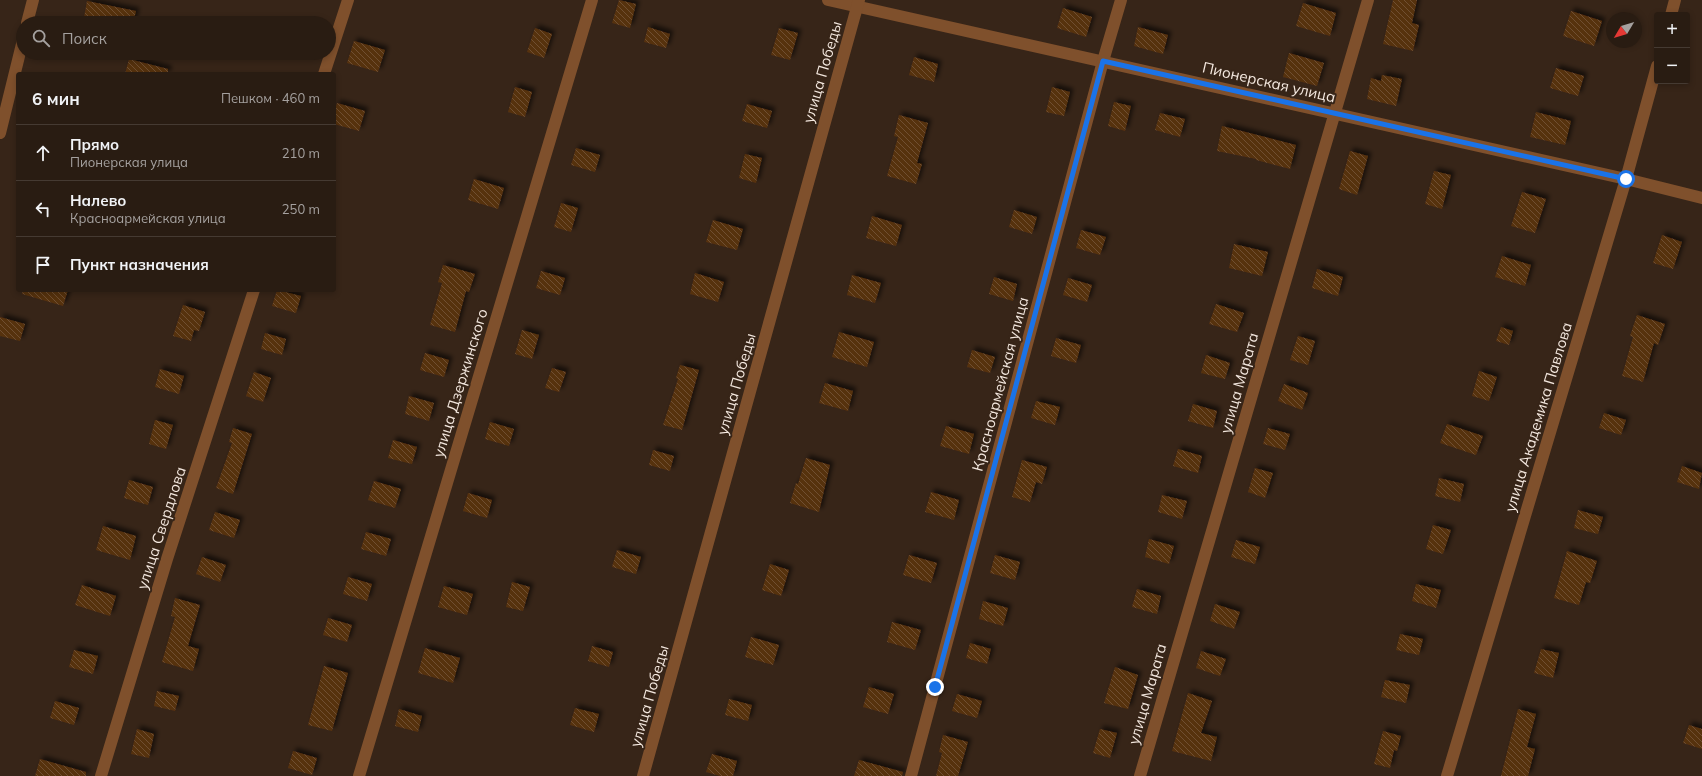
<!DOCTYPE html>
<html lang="ru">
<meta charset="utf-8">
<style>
:root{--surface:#291c12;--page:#31251b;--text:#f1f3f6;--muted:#a5a19f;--line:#453a32}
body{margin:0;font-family:Mulish,sans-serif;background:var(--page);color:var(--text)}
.controls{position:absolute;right:12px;top:12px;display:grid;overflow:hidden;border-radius:4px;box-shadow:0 2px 6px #0003}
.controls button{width:36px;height:36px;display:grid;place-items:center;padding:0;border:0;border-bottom:1px solid var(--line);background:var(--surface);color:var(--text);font:20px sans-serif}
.compass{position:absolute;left:1606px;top:12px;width:36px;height:36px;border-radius:50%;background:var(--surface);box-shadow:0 2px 6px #0003;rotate:232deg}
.stop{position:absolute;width:12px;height:12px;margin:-9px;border:3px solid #1a73e8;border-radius:50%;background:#fff}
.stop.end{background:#1a73e8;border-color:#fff;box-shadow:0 1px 4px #0008}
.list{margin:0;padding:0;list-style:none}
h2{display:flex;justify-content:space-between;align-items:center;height:52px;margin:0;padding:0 16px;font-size:17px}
h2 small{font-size:13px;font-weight:400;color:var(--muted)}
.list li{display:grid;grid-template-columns:26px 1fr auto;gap:12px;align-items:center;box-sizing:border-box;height:56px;padding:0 16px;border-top:1px solid var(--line)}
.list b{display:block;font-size:15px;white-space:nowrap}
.list p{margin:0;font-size:13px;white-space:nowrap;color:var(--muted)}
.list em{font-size:13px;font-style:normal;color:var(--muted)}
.icon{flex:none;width:22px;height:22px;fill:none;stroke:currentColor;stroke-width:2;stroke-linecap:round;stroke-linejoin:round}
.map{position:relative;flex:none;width:1702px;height:776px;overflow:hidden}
.search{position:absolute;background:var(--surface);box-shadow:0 2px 6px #0003;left:16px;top:16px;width:320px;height:44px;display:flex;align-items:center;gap:10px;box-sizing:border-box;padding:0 14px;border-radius:22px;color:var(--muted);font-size:15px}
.panel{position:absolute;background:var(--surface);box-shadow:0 2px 6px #0003;left:16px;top:72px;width:320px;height:220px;border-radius:4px}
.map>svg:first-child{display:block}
.building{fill:url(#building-back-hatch);filter:url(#shadow)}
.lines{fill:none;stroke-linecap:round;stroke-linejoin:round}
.minor{stroke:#7f502c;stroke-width:12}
.route{stroke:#1a73e8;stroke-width:5}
.labels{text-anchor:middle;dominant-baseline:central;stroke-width:4;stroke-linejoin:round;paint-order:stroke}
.street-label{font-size:15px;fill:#f4e8df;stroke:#372518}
</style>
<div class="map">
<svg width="1702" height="776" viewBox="0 0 1702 776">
<defs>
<pattern id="building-back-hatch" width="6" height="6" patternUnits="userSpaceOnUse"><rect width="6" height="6" fill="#573111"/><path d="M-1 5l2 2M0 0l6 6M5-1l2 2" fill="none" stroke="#704f33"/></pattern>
<filter id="shadow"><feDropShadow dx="3.5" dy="-3.5" stdDeviation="2" flood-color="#0009"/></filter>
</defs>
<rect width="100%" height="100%" fill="#372518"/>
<!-- building -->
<g class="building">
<path d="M 619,0 L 636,4 L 630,28 L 612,23 Z"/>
<path d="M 1393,0 L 1417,0 L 1412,23 L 1419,25 L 1413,51 L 1383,44 Z"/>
<path d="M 87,1 L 136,11 L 133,23 L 83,23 Z"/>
<path d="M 1303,3 L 1336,13 L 1330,36 L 1296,26 Z"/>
<path d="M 1063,8 L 1092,17 L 1086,37 L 1057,28 Z"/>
<path d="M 1571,11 L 1602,21 L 1594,46 L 1563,36 Z"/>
<path d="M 648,27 L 670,34 L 666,48 L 644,42 Z"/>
<path d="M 1138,27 L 1168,35 L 1163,54 L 1134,46 Z"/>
<path d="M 535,28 L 552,34 L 544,58 L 527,52 Z"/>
<path d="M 779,28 L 798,33 L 790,60 L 771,55 Z"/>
<path d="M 354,41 L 385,50 L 378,72 L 347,63 Z"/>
<path d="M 1289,53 L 1324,63 L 1317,86 L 1283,77 Z"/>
<path d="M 914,57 L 938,64 L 934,82 L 909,75 Z"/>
<path d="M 129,59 L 168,69 L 168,74 L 125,74 Z"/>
<path d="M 1556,68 L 1584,76 L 1578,96 L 1550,88 Z"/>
<path d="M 1382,75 L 1402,79 L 1396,106 L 1367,99 L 1371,78 L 1381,81 Z"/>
<path d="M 515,87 L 532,92 L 525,117 L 508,112 Z"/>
<path d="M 1052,87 L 1070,92 L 1064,116 L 1046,112 Z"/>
<path d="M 1114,102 L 1131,106 L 1125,131 L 1108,126 Z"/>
<path d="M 337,103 L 365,111 L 359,131 L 334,124 L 334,113 Z"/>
<path d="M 747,104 L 772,111 L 767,128 L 742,121 Z"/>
<path d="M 1536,112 L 1571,121 L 1565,145 L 1530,137 Z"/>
<path d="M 1160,113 L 1185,119 L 1180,137 L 1155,130 Z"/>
<path d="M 899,115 L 928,123 L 917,163 L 922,164 L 916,184 L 887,176 L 898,137 L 894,136 Z"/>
<path d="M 1222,126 L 1296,145 L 1290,169 L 1256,160 L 1256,159 L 1217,151 Z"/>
<path d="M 576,148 L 600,155 L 595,172 L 571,165 Z"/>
<path d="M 1350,151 L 1368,156 L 1357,195 L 1339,189 Z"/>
<path d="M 745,154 L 762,158 L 756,183 L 739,178 Z"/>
<path d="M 1434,171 L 1451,175 L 1442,209 L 1425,204 Z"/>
<path d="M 474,179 L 504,188 L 498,209 L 468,200 Z"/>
<path d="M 1522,192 L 1546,199 L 1535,233 L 1511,226 Z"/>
<path d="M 561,203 L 578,208 L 571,232 L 554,227 Z"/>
<path d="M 1014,210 L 1037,217 L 1032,234 L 1009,227 Z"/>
<path d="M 872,216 L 902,225 L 896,246 L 866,238 Z"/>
<path d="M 713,220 L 743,229 L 737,250 L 706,242 Z"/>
<path d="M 1081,230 L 1106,237 L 1100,255 L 1076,248 Z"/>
<path d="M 1662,235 L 1682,242 L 1673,269 L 1653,263 Z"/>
<path d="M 1234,244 L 1268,252 L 1262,276 L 1229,268 Z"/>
<path d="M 1502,256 L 1531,265 L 1525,286 L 1495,277 Z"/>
<path d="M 443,265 L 475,274 L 469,292 L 466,291 L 455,332 L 430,325 L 442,283 L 438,282 Z"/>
<path d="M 1317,269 L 1343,277 L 1338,296 L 1312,288 Z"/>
<path d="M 541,271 L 565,278 L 560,295 L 536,288 Z"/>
<path d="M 695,273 L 724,282 L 718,302 L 690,294 Z"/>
<path d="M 852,275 L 881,283 L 875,303 L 847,295 Z"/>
<path d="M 994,277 L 1017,284 L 1013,301 L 989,294 Z"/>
<path d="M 1068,278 L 1092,285 L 1087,302 L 1063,295 Z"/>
<path d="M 23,290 L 68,290 L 63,306 L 22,294 Z"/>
<path d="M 277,290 L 301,296 L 296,313 L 272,306 Z"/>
<path d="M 1216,304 L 1244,313 L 1237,332 L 1209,324 Z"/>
<path d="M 183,305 L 205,312 L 199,331 L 194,330 L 191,341 L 173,336 Z"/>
<path d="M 1637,315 L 1665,324 L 1658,345 L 1654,343 L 1643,382 L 1622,376 L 1633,337 L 1630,336 Z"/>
<path d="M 0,317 L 25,324 L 20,341 L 0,336 Z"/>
<path d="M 1501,327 L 1513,331 L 1509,345 L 1496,341 Z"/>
<path d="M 522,330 L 539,335 L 532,359 L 515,354 Z"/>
<path d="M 839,332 L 874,342 L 867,367 L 832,357 Z"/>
<path d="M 265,333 L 286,339 L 282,355 L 261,349 Z"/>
<path d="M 1298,336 L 1315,341 L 1308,365 L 1290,360 Z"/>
<path d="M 1056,338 L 1081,345 L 1076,363 L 1051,356 Z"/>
<path d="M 972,350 L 995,357 L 990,373 L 967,367 Z"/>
<path d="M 425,353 L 449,360 L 444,377 L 420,370 Z"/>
<path d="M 1206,355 L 1230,363 L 1225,379 L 1201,373 Z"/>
<path d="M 680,365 L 699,370 L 682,430 L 663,425 L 678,379 L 676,378 Z"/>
<path d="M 552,368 L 566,372 L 559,392 L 545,388 Z"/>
<path d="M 160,369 L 184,376 L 179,394 L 155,387 Z"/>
<path d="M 1479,371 L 1497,377 L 1489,401 L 1472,396 Z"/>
<path d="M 254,372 L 271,378 L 263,402 L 246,396 Z"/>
<path d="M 825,383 L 853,391 L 848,411 L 819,403 Z"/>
<path d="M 1284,384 L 1308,393 L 1302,410 L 1278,401 Z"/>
<path d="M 409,396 L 434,403 L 429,421 L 405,414 Z"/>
<path d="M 1036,401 L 1060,407 L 1055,425 L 1031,418 Z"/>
<path d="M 1193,404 L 1217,411 L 1213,428 L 1188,421 Z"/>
<path d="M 1604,413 L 1626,420 L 1621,435 L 1599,428 Z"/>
<path d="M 155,420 L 173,425 L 166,449 L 149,444 Z"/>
<path d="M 490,422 L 514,429 L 509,446 L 485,439 Z"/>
<path d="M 1447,424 L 1483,436 L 1476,455 L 1440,443 Z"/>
<path d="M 946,426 L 974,434 L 969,454 L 940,446 Z"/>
<path d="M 233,428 L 252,434 L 233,494 L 216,488 L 232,443 L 229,442 Z"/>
<path d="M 1268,428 L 1290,434 L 1285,450 L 1263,444 Z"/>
<path d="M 393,440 L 417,447 L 412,464 L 388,458 Z"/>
<path d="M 1178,449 L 1202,456 L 1198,473 L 1173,466 Z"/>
<path d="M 653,450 L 674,456 L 670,471 L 649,465 Z"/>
<path d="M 806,458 L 830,465 L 819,512 L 790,503 L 796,483 L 798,484 Z"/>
<path d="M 1022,460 L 1047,467 L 1042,484 L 1036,482 L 1030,502 L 1012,497 Z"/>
<path d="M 1682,466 L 1702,473 L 1699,489 L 1677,482 Z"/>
<path d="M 1255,468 L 1273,473 L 1265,498 L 1248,492 Z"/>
<path d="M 1439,478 L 1464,484 L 1460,502 L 1435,496 Z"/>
<path d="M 129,480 L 153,487 L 148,505 L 124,498 Z"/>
<path d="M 374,481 L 401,489 L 395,508 L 368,500 Z"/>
<path d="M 931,492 L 959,500 L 954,520 L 925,512 Z"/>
<path d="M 468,493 L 492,500 L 487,518 L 463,511 Z"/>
<path d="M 1162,495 L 1187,501 L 1182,519 L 1158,512 Z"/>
<path d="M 1578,510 L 1603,517 L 1598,534 L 1574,528 Z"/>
<path d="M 215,512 L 240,520 L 234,538 L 209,530 Z"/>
<path d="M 1433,525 L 1451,530 L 1443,554 L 1426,549 Z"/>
<path d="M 103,526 L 136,536 L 130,560 L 96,550 Z"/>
<path d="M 366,532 L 391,539 L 386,556 L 361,549 Z"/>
<path d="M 1149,539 L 1174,546 L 1169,564 L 1145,557 Z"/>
<path d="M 1236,540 L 1260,547 L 1255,564 L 1231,557 Z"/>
<path d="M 617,550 L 641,557 L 636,574 L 612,567 Z"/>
<path d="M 1567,551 L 1597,561 L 1590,583 L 1586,582 L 1579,605 L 1554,598 Z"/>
<path d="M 909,555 L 937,563 L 931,583 L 903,575 Z"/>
<path d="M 995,555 L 1020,562 L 1015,580 L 990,573 Z"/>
<path d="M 202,557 L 226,565 L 220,582 L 196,574 Z"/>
<path d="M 770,564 L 789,570 L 781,596 L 762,590 Z"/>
<path d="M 348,577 L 372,584 L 367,601 L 343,594 Z"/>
<path d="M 512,582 L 530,587 L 523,611 L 506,607 Z"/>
<path d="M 1416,584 L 1441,590 L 1436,608 L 1412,601 Z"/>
<path d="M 82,585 L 116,596 L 110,616 L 75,605 Z"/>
<path d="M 444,586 L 473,594 L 467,615 L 438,607 Z"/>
<path d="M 1137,589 L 1161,596 L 1157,614 L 1132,607 Z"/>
<path d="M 175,598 L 200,605 L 188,646 L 199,649 L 193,671 L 162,662 L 175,617 L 171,616 Z"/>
<path d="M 983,601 L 1008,608 L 1003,626 L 979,619 Z"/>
<path d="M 1215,604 L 1240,612 L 1234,629 L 1210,621 Z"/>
<path d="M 328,618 L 352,625 L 347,642 L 323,635 Z"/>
<path d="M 892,622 L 921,630 L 915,650 L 887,642 Z"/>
<path d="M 1400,634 L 1423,639 L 1419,655 L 1396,650 Z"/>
<path d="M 751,637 L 779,645 L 773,665 L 745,657 Z"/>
<path d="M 970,643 L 991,649 L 987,664 L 966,658 Z"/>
<path d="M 592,646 L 613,652 L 609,667 L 588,661 Z"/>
<path d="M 425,648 L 460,658 L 453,683 L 418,673 Z"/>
<path d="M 1541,649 L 1559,653 L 1553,678 L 1534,673 Z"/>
<path d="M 74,650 L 98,656 L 93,674 L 69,667 Z"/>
<path d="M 1201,651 L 1226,659 L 1220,676 L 1196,668 Z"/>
<path d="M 324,666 L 348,673 L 332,731 L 308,725 Z"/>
<path d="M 1115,667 L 1138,675 L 1128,709 L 1104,703 Z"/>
<path d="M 1385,680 L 1410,685 L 1406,703 L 1381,697 Z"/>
<path d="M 869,687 L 894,694 L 888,714 L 863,707 Z"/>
<path d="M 157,691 L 179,696 L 175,711 L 154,706 Z"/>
<path d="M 1188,693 L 1212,701 L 1201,733 L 1217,737 L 1211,761 L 1172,751 Z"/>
<path d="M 957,694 L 982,701 L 977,718 L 952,711 Z"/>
<path d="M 729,699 L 752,705 L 748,721 L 725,715 Z"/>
<path d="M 55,701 L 79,708 L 74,725 L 50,718 Z"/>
<path d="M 575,708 L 599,714 L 594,732 L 570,725 Z"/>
<path d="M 399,709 L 422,716 L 418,732 L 395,726 Z"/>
<path d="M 1518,709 L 1536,714 L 1527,747 L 1535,749 L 1528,776 L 1501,776 Z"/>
<path d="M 1689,725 L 1702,729 L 1702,749 L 1683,743 Z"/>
<path d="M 137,729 L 154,734 L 149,758 L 131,754 Z"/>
<path d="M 1100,729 L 1117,733 L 1110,758 L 1093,753 Z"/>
<path d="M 1383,731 L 1401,736 L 1397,751 L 1394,750 L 1390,768 L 1374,764 Z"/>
<path d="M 943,735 L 968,742 L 958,776 L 936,776 L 942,753 L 939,752 Z"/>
<path d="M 293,751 L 317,758 L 312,775 L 288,768 Z"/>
<path d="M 712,754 L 737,761 L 733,776 L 720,776 L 706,772 Z"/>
<path d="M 40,759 L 86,772 L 86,776 L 35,776 Z"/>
<path d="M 859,760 L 903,772 L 902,776 L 854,776 Z"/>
</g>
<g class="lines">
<!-- minor -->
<g class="minor">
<path d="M 828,0 L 1626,179 L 1702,198"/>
<path d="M 1671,15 L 1675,0"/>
<path d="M 27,23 L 33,0"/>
<path d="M 324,74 L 348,0"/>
<path d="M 0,133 L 23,40"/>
<path d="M 101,776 L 167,559 L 254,290"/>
<path d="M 359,776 L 592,0"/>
<path d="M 643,776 L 859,0"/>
<path d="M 911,776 L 1103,61 L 1121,0"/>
<path d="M 1140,776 L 1368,0"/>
<path d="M 1447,776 L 1626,179 L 1657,66"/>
</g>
</g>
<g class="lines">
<!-- route -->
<path class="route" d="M 935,687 L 1103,61 L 1626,179"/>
</g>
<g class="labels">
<!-- street labels -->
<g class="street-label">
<text transform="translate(822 72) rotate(-74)">улица Победы</text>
<text transform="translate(1269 82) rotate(13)">Пионерская улица</text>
<text transform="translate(460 383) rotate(-73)">улица Дзержинского</text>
<text transform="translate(1239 383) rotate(-74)">улица Марата</text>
<text transform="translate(736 384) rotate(-74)">улица Победы</text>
<text transform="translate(1000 384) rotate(-75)">Красноармейская улица</text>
<text transform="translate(1538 417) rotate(-73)">улица Академика Павлова</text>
<text transform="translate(161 528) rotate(-72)">улица Свердлова</text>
<text transform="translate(1147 694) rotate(-74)">улица Марата</text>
<text transform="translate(649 696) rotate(-74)">улица Победы</text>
</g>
</g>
</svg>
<div class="controls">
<button>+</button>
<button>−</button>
</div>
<svg class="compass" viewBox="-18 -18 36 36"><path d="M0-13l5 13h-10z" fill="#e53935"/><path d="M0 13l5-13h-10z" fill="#a5a19f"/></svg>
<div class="stop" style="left:1626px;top:179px"></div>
<div class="stop end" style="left:935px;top:687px"></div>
<div class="search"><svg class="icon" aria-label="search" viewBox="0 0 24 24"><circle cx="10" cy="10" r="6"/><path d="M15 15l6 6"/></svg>Поиск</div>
<section class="panel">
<h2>6 мин<small>Пешком · 460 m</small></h2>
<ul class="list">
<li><svg class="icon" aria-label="ahead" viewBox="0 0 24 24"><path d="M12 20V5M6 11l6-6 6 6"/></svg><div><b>Прямо</b><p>Пионерская улица</p></div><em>210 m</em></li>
<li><svg class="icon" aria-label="left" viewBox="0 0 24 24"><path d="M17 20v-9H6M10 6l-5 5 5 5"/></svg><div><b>Налево</b><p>Красноармейская улица</p></div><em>250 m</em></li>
<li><svg class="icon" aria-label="arrive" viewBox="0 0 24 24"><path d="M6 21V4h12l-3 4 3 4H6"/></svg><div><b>Пункт назначения</b></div></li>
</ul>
</section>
</div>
